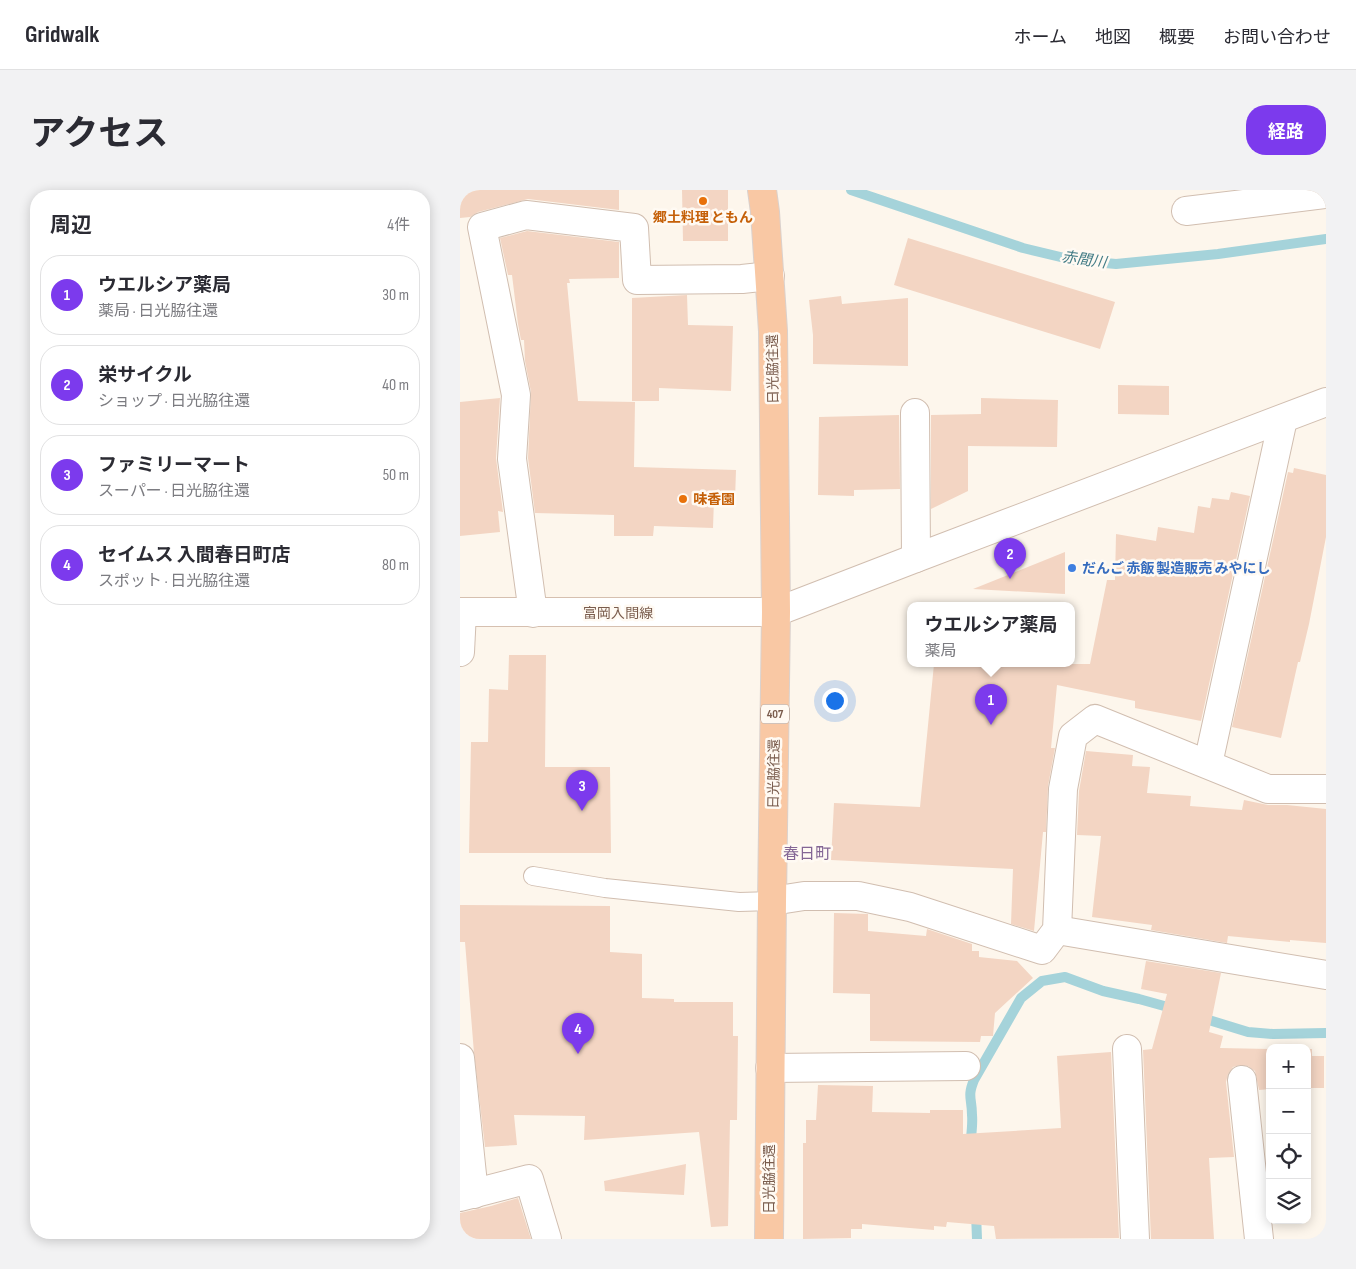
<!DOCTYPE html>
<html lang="ja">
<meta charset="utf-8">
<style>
:root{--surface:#fff;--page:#f2f2f3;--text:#2b2b33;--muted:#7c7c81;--line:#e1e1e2;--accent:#7c3aed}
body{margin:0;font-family:"Sofia Sans Condensed","Noto Sans JP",sans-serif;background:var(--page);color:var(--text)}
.controls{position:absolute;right:15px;bottom:15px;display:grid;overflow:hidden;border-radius:10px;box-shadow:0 2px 12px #0003}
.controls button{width:45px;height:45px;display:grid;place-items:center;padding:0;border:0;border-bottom:1px solid var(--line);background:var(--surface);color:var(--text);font:25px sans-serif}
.you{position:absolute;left:374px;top:510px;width:18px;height:18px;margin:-12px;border:4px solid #fff;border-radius:50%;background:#1a73e8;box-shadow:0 0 0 8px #1a73e833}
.badge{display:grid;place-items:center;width:32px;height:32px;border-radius:50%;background:var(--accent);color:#fff;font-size:16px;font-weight:700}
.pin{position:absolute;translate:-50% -41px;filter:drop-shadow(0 1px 2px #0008)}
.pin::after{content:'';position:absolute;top:26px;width:18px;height:15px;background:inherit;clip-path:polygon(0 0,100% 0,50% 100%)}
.popup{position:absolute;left:447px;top:412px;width:168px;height:65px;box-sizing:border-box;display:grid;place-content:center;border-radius:10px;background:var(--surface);filter:drop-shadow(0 1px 4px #0005);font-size:16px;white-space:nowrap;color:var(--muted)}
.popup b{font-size:19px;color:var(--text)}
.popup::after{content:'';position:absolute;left:50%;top:100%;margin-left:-10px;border:10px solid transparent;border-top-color:var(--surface)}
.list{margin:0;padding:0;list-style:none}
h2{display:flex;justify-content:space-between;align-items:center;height:65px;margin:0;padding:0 20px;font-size:21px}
h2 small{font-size:16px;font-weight:400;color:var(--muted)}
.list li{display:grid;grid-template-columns:32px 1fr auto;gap:15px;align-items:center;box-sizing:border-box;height:80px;margin:0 10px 10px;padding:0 10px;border:1px solid var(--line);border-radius:20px}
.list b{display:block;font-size:19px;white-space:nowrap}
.list p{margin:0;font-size:16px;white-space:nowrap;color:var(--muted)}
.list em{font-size:16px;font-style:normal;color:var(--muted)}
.icon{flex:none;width:28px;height:28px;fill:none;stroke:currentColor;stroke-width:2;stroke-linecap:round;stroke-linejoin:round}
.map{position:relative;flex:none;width:866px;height:1049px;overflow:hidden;border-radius:20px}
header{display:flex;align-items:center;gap:30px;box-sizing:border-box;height:70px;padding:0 25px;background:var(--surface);border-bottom:1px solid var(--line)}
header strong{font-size:24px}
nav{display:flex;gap:28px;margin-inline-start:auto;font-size:18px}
.intro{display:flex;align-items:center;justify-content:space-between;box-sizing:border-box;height:120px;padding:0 30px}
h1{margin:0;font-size:35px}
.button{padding:12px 22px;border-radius:20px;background:var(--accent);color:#fff;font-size:18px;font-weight:700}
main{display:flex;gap:30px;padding:0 30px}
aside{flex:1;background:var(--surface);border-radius:20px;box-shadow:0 2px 12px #0003}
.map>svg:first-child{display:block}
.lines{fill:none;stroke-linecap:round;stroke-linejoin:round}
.stream{stroke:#a5d3da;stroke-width:10}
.building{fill:#f3d5c3}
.service-casing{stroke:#d1beb0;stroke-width:20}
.minor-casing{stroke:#d1beb0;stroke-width:30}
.tertiary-casing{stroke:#d1beb0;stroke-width:30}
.secondary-casing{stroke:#d6c0b0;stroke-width:30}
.trunk-casing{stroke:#dad1cd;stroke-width:30}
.service{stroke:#fff;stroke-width:18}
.minor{stroke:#fff;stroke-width:28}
.tertiary{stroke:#fff;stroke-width:28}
.secondary{stroke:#fff;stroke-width:28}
.trunk{stroke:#f9c8a4;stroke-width:28}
.food-dot{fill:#e8710a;stroke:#fffaf3;stroke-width:2}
.shop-dot{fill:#3f7fe0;stroke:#fffaf3;stroke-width:2}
.labels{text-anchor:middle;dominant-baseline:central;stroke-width:5;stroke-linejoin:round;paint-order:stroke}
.shield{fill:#fffaf3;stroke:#a28b7f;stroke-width:1}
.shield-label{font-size:12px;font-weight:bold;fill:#7a5c4d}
.food-label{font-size:14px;font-weight:bold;fill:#c56008;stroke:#fffaf3}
.street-label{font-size:14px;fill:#7a5c4d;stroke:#fffaf3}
.shop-label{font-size:14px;font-weight:bold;fill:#366cbe;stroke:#fffaf3;text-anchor:start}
.water-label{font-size:15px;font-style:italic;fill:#437c86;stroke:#fffaf3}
.quarter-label{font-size:16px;fill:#846695;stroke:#fffaf3}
</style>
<header>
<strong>Gridwalk</strong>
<nav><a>ホーム</a><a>地図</a><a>概要</a><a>お問い合わせ</a></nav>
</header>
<div class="intro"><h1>アクセス</h1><a class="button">経路</a></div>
<main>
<aside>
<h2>周辺<small>4件</small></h2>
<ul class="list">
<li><span class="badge">1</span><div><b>ウエルシア薬局</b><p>薬局 · 日光脇往還</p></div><em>30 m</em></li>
<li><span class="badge">2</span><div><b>栄サイクル</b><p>ショップ · 日光脇往還</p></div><em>40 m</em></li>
<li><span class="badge">3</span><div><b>ファミリーマート</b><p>スーパー · 日光脇往還</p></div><em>50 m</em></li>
<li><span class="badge">4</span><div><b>セイムス 入間春日町店</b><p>スポット · 日光脇往還</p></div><em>80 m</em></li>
</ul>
</aside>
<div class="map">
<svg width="866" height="1049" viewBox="0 0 866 1049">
<rect width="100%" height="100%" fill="#fdf6ec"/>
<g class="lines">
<!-- stream -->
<g class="stream">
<path d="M 391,0 L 563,58 L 613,70 L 656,74 L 758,64 L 866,49"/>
<path d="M 739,827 L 788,842 L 813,844 L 866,843"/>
<path d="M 510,957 C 511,946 513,935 512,925 C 512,908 507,907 514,890 L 561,808 L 582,791 L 605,787 L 643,801 L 679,809 L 715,819"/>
<path d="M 516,1023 L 517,1049"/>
</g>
</g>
<!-- building -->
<g class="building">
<path d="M 0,0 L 159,0 L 159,20 L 68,9 L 18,22 L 10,27 L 0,28 Z"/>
<path d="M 222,0 L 268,0 L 268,51 L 223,51 Z"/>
<path d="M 67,41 L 159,52 L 159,88 L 109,89 L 110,93 L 107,93 L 118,211 L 175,212 L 174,277 L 276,280 L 275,310 L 254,309 L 253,338 L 194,336 L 193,346 L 154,346 L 154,325 L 75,323 L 68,268 L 71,202 L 65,171 L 64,150 L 61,150 L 58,134 L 52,85 L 48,85 L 40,48 Z"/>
<path d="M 448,48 L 655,112 L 640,159 L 434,95 Z"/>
<path d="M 227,105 L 228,135 L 273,136 L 271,201 L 199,198 L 199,211 L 172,211 L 172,108 Z"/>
<path d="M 381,106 L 382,114 L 448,108 L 448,176 L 353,174 L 353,145 L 349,110 Z"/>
<path d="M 658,195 L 709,196 L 709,225 L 658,224 Z"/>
<path d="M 40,208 L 36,268 L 43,322 L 38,321 L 40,342 L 0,346 L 0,212 Z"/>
<path d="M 521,208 L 598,210 L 597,257 L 508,256 L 508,301 L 471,319 L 471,225 L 521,224 Z"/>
<path d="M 439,225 L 440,299 L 394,300 L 394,306 L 358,305 L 359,227 Z"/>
<path d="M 834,278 L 866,285 L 866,347 L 849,434 L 840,472 L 838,472 L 821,548 L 772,537 L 828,282 L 833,283 Z"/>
<path d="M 771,302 L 790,306 L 741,531 L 675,518 L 675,511 L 597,495 L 591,558 L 595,558 L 588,596 L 586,642 L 583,642 L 574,741 L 551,734 L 553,679 L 371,670 L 374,613 L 460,617 L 474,474 L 630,474 L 647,390 L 655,390 L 656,344 L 696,351 L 698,337 L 734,343 L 738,316 L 750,318 L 752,308 L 769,310 Z"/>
<path d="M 605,362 L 605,404 L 513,399 Z"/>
<path d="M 49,465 L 86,465 L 85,577 L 150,577 L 151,663 L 9,663 L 11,552 L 28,552 L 29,499 L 48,500 Z"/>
<path d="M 626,561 L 673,565 L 672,576 L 690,577 L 687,603 L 731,606 L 730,616 L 782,620 L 784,610 L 808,615 L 827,615 L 866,619 L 866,753 L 830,750 L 830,752 L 768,746 L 767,753 L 691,740 L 692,735 L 632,727 L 641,646 L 617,645 L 619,601 Z"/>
<path d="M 0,715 L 150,716 L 150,762 L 182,764 L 182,808 L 214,809 L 214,812 L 273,812 L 273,846 L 278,846 L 277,930 L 270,930 L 268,1036 L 251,1037 L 239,942 L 124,950 L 125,926 L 54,925 L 57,955 L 25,957 L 14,863 L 5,752 L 0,752 Z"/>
<path d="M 374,723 L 408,724 L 408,741 L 466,746 L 467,739 L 512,754 L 512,761 L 519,761 L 519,767 L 557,771 L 573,788 L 535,823 L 533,846 L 521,846 L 520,852 L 410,851 L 410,804 L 373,803 Z"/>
<path d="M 686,771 L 761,783 L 749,842 L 763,846 L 760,858 L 810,859 L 810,899 L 799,900 L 795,881 L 788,876 L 780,875 L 773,877 L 768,884 L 766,892 L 774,967 L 749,968 L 754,1049 L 691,1049 L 683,860 L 692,859 L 707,804 L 681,799 Z"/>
<path d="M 847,859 L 852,859 L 852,866 L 864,866 L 864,898 L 847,898 Z"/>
<path d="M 651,862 L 659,1048 L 536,1049 L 534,1036 L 487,1032 L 486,1037 L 474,1036 L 474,1040 L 402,1034 L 402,1039 L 391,1039 L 391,1048 L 343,1049 L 343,953 L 346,953 L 346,930 L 356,930 L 358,895 L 413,896 L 412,922 L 470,923 L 470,920 L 503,920 L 503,944 L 601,938 L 597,866 Z"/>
<path d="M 226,974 L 224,1005 L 145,1001 L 144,991 Z"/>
<path d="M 58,1008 L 71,1049 L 0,1049 L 0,1023 L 31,1016 Z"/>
</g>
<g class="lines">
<!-- service casing -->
<g class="service-casing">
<path id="service" d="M 73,686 L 145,698 L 279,712 L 312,711"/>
</g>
<!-- minor casing -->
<g class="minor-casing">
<g id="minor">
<path d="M 726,21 L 866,4"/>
<path d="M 455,223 L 456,368"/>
<path d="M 73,423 L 52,269 L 56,205 L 22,37 L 66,25 L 174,38 L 177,90 L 282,89 L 310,86"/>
<path d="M 0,462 L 2,422"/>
<path d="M 748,574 L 823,229"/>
<path d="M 312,711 L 344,706 L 398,706 L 450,717 L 582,760 L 597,740 L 603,599 L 613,546 L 635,529 L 808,599 L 866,599"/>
<path d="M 597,740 L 866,785"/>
<path d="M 667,859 L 675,1049"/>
<path d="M 0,868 L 14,1004"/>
<path d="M 310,878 L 506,876"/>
<path d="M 782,890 L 799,1049"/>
<path d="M 0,1007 L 69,989 L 87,1049"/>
</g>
</g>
<!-- tertiary casing -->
<g class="tertiary-casing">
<path id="tertiary" d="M 316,422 L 456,368 L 866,212"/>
</g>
<!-- secondary casing -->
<g class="secondary-casing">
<path id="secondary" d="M 0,422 L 316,422"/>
</g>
<!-- trunk casing -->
<g class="trunk-casing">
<path id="trunk" d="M 302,0 L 305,22 L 313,141 L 316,422 L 312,711 L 309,1049"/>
</g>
<!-- service -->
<use href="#service" class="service"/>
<!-- minor -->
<use href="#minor" class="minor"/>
<!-- tertiary -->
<use href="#tertiary" class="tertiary"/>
<!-- secondary -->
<use href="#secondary" class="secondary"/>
<!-- trunk -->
<use href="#trunk" class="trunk"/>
</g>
<!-- markers -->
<g class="food-dot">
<circle cx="243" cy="11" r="5"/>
<circle cx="223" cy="309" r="5"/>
</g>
<circle class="shop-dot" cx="612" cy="378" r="5"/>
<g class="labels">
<!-- shield labels -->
<rect class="shield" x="301" y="514.5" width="28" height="19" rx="4"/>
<g class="shield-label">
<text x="315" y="524">407</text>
</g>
<!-- food labels -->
<g class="food-label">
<text x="243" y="27">郷土料理 ともん</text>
<text x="233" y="309" text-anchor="start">味香園</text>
</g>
<!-- street labels -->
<g class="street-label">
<text transform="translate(313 179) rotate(-91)">日光脇往還</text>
<text x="158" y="423">富岡入間線</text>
<text transform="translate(314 584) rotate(-89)">日光脇往還</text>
<text transform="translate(309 989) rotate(-90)">日光脇往還</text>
</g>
<!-- shop labels -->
<g class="shop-label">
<text x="622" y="378">だんご 赤飯 製造販売 みやにし</text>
</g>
<!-- water labels -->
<g class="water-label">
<text transform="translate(624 70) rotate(8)">赤間川</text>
</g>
<!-- quarter labels -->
<g class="quarter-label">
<text x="347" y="664">春日町</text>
</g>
</g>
</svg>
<div class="controls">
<button>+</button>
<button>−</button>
<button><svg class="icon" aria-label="locate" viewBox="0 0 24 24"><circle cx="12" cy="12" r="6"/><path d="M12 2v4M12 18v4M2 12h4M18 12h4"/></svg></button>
<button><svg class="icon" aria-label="layers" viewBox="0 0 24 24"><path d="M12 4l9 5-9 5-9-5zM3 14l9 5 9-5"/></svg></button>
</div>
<div class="you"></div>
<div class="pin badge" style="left:531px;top:535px">1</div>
<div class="popup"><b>ウエルシア薬局</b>薬局</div>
<div class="pin badge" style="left:550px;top:389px">2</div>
<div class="pin badge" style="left:122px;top:621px">3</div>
<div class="pin badge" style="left:118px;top:864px">4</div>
</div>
</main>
